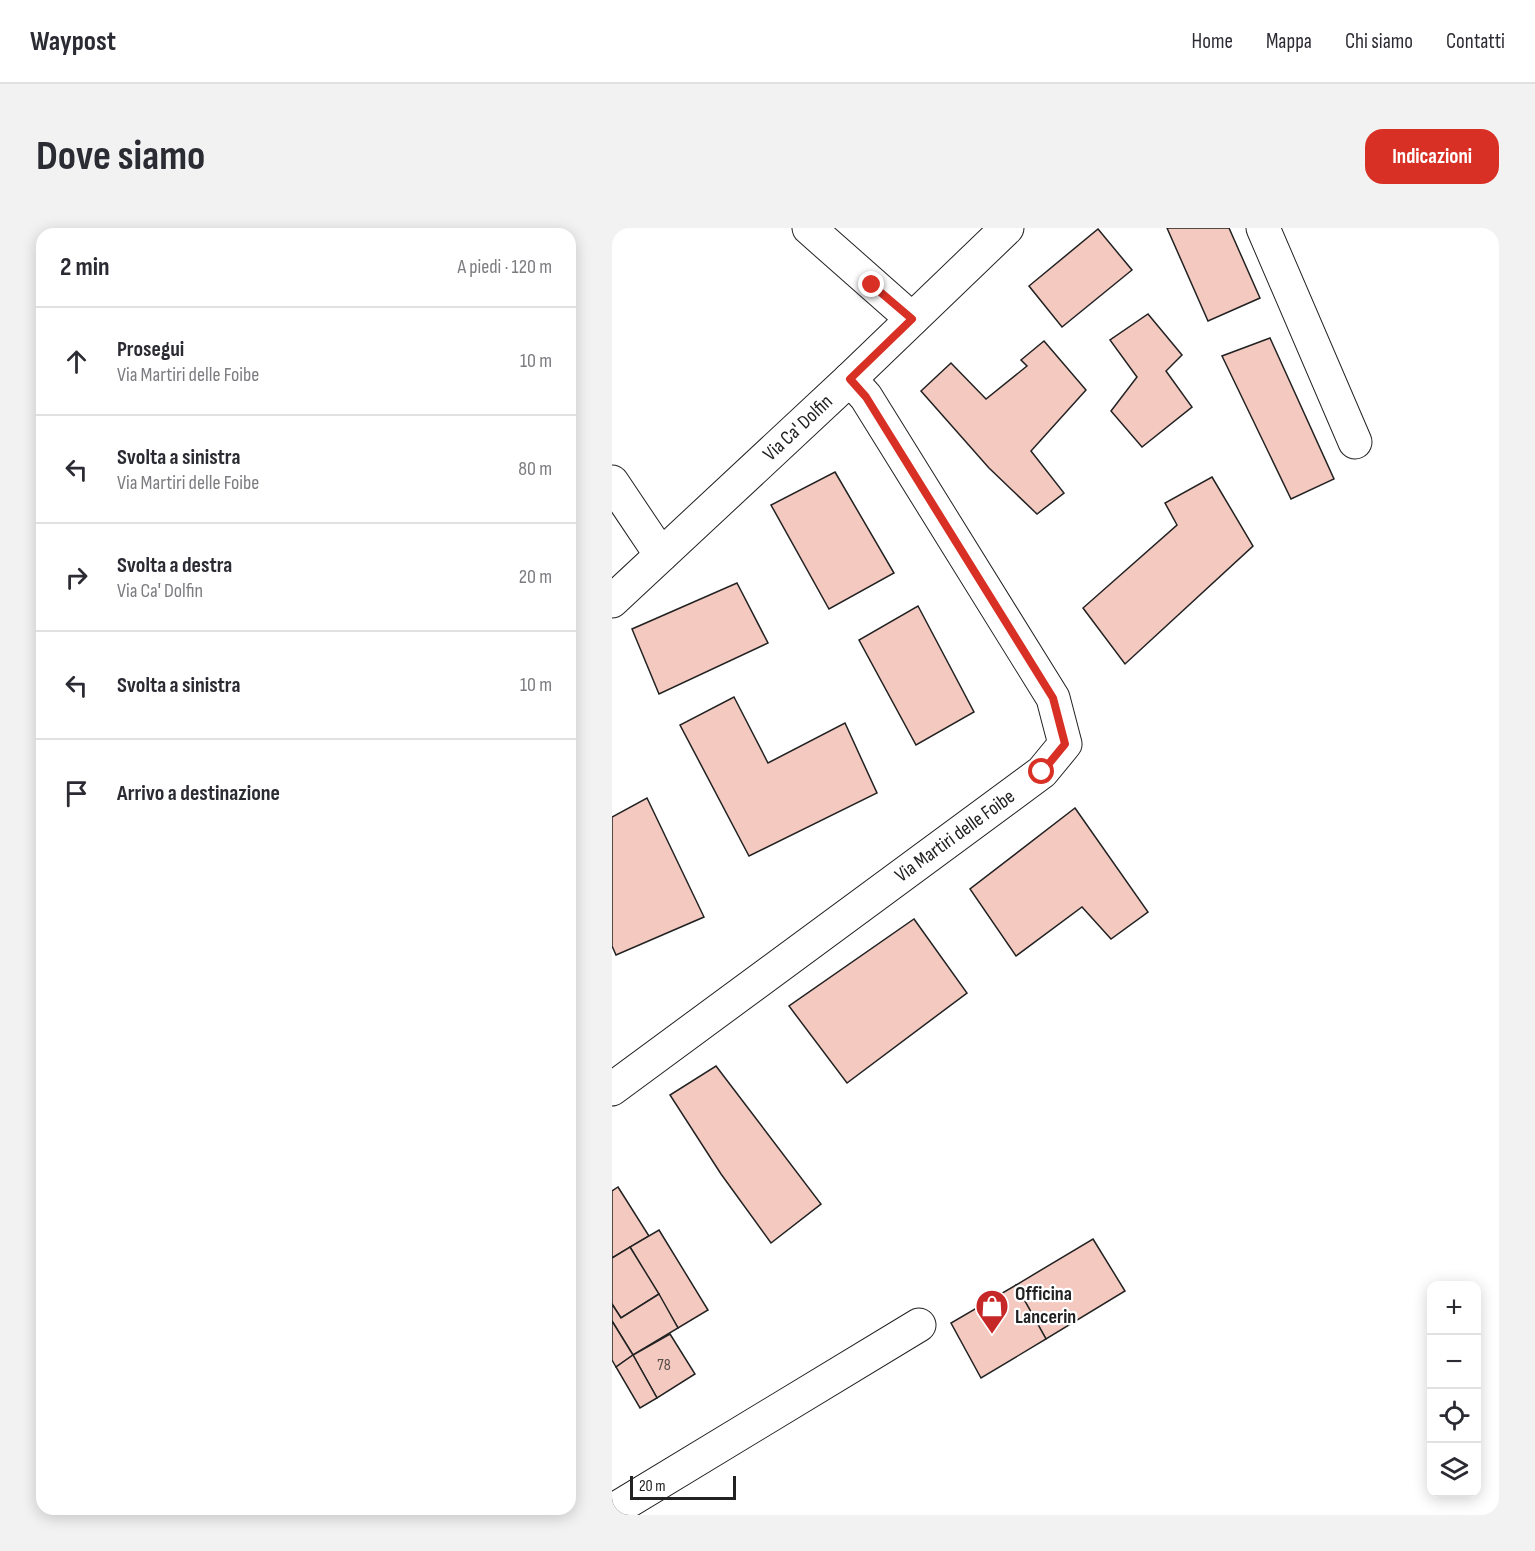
<!DOCTYPE html>
<html lang="it">
<meta charset="utf-8">
<style>
:root{--surface:#fff;--page:#f2f2f3;--text:#2b2b33;--muted:#7c7c81;--line:#e1e1e2;--accent:#d93025}
body{margin:0;font-family:"Sofia Sans Condensed",sans-serif;background:var(--page);color:var(--text)}
.controls{position:absolute;right:18px;bottom:18px;display:grid;overflow:hidden;border-radius:12px;box-shadow:0 3px 15px #0003}
.controls button{width:54px;height:54px;display:grid;place-items:center;padding:0;border:0;border-bottom:2px solid var(--line);background:var(--surface);color:var(--text);font:30px sans-serif}
.scale{position:absolute;left:18px;bottom:15px;width:106px;box-sizing:border-box;padding-left:6px;border:3px solid #222;border-top:0;font-size:16px;line-height:21px;white-space:nowrap;color:#222;-webkit-text-stroke:4px #fff;paint-order:stroke}
.stop{position:absolute;width:18px;height:18px;margin:-14px;border:4px solid #d93025;border-radius:50%;background:#fff}
.stop.end{background:#d93025;border-color:#fff;box-shadow:0 2px 6px #0008}
.list{margin:0;padding:0;list-style:none}
h2{display:flex;justify-content:space-between;align-items:center;height:78px;margin:0;padding:0 24px;font-size:26px}
h2 small{font-size:20px;font-weight:400;color:var(--muted)}
.list li{display:grid;grid-template-columns:39px 1fr auto;gap:18px;align-items:center;box-sizing:border-box;height:108px;padding:0 24px;border-top:2px solid var(--line)}
.list b{display:block;font-size:22px;white-space:nowrap}
.list p{margin:0;font-size:20px;white-space:nowrap;color:var(--muted)}
.list em{font-size:20px;font-style:normal;color:var(--muted)}
.icon{flex:none;width:33px;height:33px;fill:none;stroke:currentColor;stroke-width:2;stroke-linecap:round;stroke-linejoin:round}
.map{position:relative;flex:none;width:887px;height:1287px;overflow:hidden;border-radius:18px}
header{display:flex;align-items:center;gap:36px;box-sizing:border-box;height:84px;padding:0 30px;background:var(--surface);border-bottom:2px solid var(--line)}
header strong{font-size:28px}
nav{display:flex;gap:33px;margin-inline-start:auto;font-size:21px}
.intro{display:flex;align-items:center;justify-content:space-between;box-sizing:border-box;height:144px;padding:0 36px}
h1{margin:0;font-size:42px}
.button{padding:15px 27px;border-radius:18px;background:var(--accent);color:#fff;font-size:21px;font-weight:700}
main{display:flex;gap:36px;padding:0 36px}
aside{flex:1;background:var(--surface);border-radius:18px;box-shadow:0 3px 15px #0003}
.map>svg:first-child{display:block}
.building{fill:#f3c9c0;stroke:#222;stroke-width:1.5}
.lines{fill:none;stroke-linecap:round;stroke-linejoin:round}
.minor-casing{stroke:#222;stroke-width:35}
.minor{stroke:#fff;stroke-width:33}
.route{stroke:#d93025;stroke-width:8}
.labels{text-anchor:middle;dominant-baseline:central;stroke-width:4.5;stroke-linejoin:round;paint-order:stroke}
.number-label{font-size:16px;fill:#564c4a}
.street-label{font-size:20px;fill:#222;stroke:#fff}
.poi-label{font-size:20px;font-weight:bold;fill:#222;stroke:#fff;text-anchor:start}
</style>
<header>
<strong>Waypost</strong>
<nav><a>Home</a><a>Mappa</a><a>Chi siamo</a><a>Contatti</a></nav>
</header>
<div class="intro"><h1>Dove siamo</h1><a class="button">Indicazioni</a></div>
<main>
<aside>
<h2>2 min<small>A piedi · 120 m</small></h2>
<ul class="list">
<li><svg class="icon" aria-label="ahead" viewBox="0 0 24 24"><path d="M12 20V5M6 11l6-6 6 6"/></svg><div><b>Prosegui</b><p>Via Martiri delle Foibe</p></div><em>10 m</em></li>
<li><svg class="icon" aria-label="left" viewBox="0 0 24 24"><path d="M17 20v-9H6M10 6l-5 5 5 5"/></svg><div><b>Svolta a sinistra</b><p>Via Martiri delle Foibe</p></div><em>80 m</em></li>
<li><svg class="icon" aria-label="right" viewBox="0 0 24 24"><path d="M7 20v-9h11M14 6l5 5-5 5"/></svg><div><b>Svolta a destra</b><p>Via Ca' Dolfin</p></div><em>20 m</em></li>
<li><svg class="icon" aria-label="left" viewBox="0 0 24 24"><path d="M17 20v-9H6M10 6l-5 5 5 5"/></svg><div><b>Svolta a sinistra</b></div><em>10 m</em></li>
<li><svg class="icon" aria-label="arrive" viewBox="0 0 24 24"><path d="M6 21V4h12l-3 4 3 4H6"/></svg><div><b>Arrivo a destinazione</b></div></li>
</ul>
</aside>
<div class="map">
<svg width="887" height="1287" viewBox="0 0 887 1287">
<rect width="100%" height="100%" fill="#fff"/>
<!-- building -->
<g class="building">
<path d="M 555,0 L 617,0 L 648,70 L 596,93 Z"/>
<path d="M 486,1 L 520,42 L 450,99 L 417,58 Z"/>
<path d="M 536,86 L 570,127 L 554,143 L 580,179 L 530,219 L 499,183 L 525,149 L 498,112 Z"/>
<path d="M 658,110 L 722,251 L 679,271 L 610,128 Z"/>
<path d="M 432,113 L 474,162 L 419,223 L 452,265 L 425,286 L 377,240 L 309,163 L 339,135 L 374,171 L 415,138 L 409,132 Z"/>
<path d="M 223,244 L 282,345 L 217,381 L 159,277 Z"/>
<path d="M 600,249 L 641,318 L 513,436 L 471,380 L 565,297 L 553,275 Z"/>
<path d="M 125,355 L 156,415 L 47,466 L 20,401 Z"/>
<path d="M 306,378 L 362,484 L 304,517 L 247,412 Z"/>
<path d="M 122,469 L 156,535 L 233,495 L 265,565 L 137,628 L 68,497 Z"/>
<path d="M 35,570 L 92,689 L 4,727 L 0,718 L 0,589 Z"/>
<path d="M 463,580 L 536,684 L 499,711 L 470,679 L 404,728 L 358,661 Z"/>
<path d="M 302,691 L 355,765 L 235,855 L 177,778 Z"/>
<path d="M 104,838 L 209,976 L 159,1015 L 109,946 L 58,867 Z"/>
<path d="M 6,959 L 37,1008 L 0,1030 L 0,963 Z"/>
<path d="M 47,1002 L 96,1082 L 66,1100 L 18,1019 Z"/>
<path d="M 481,1011 L 513,1063 L 434,1111 L 404,1057 Z"/>
<path d="M 18,1019 L 47,1066 L 9,1090 L 0,1076 L 0,1030 Z"/>
<path d="M 404,1057 L 434,1111 L 369,1150 L 339,1095 Z"/>
<path d="M 47,1066 L 66,1100 L 21,1127 L 0,1093 L 0,1076 L 9,1090 Z"/>
<path d="M 0,1093 L 21,1127 L 4,1139 L 0,1132 Z"/>
<path d="M 58,1106 L 83,1146 L 45,1170 L 21,1127 Z"/>
<path d="M 21,1127 L 45,1170 L 28,1180 L 4,1139 Z"/>
</g>
<g class="lines">
<!-- minor casing -->
<g class="minor-casing">
<g id="minor">
<path d="M 197,0 L 300,91"/>
<path d="M 651,0 L 743,214"/>
<path d="M 0,254 L 49,327"/>
<path d="M 0,373 L 238,151 L 395,0"/>
<path d="M 0,861 L 430,544 L 453,516 L 441,470 L 254,169 L 238,151"/>
<path d="M 0,1283 L 307,1097"/>
</g>
</g>
<!-- minor -->
<use href="#minor" class="minor"/>
</g>
<g class="lines">
<!-- route -->
<path class="route" d="M 260,57 L 300,91 L 238,151 L 254,169 L 441,470 L 453,516 L 430,544"/>
</g>
<!-- icons -->
<defs>
<g id="shop-pin" transform="scale(1.725)"><path d="M0 17L-7.5 6A9.5 9.5 0 1 1 7.5 6Z" fill="#c62828" stroke="#fff"/><path d="M-5-2.5h2.3a2.7 3.5 0 0 1 5.4 0H5L5.5 6h-11ZM-1.5-2.5h3a1.5 2.3 0 0 0-3 0Z" fill="#fff"/></g>
</defs>
<g fill-rule="evenodd">
<use href="#shop-pin" x="380" y="1078"/>
</g>
<g class="labels">
<!-- number labels -->
<g class="number-label">
<text x="52" y="1137">78</text>
</g>
<!-- street labels -->
<g class="street-label">
<text transform="translate(186 200) rotate(-43)">Via Ca' Dolfin</text>
<text transform="translate(343 608) rotate(-36)">Via Martiri delle Foibe</text>
</g>
<!-- poi labels -->
<g class="poi-label">
<text x="403" y="1066">Officina<tspan x="403" dy="23">Lancerin</tspan></text>
</g>
</g>
</svg>
<div class="controls">
<button>+</button>
<button>−</button>
<button><svg class="icon" aria-label="locate" viewBox="0 0 24 24"><circle cx="12" cy="12" r="6"/><path d="M12 2v4M12 18v4M2 12h4M18 12h4"/></svg></button>
<button><svg class="icon" aria-label="layers" viewBox="0 0 24 24"><path d="M12 4l9 5-9 5-9-5zM3 14l9 5 9-5"/></svg></button>
</div>
<div class="scale">20 m</div>
<div class="stop" style="left:430px;top:544px"></div>
<div class="stop end" style="left:260px;top:57px"></div>
</div>
</main>
